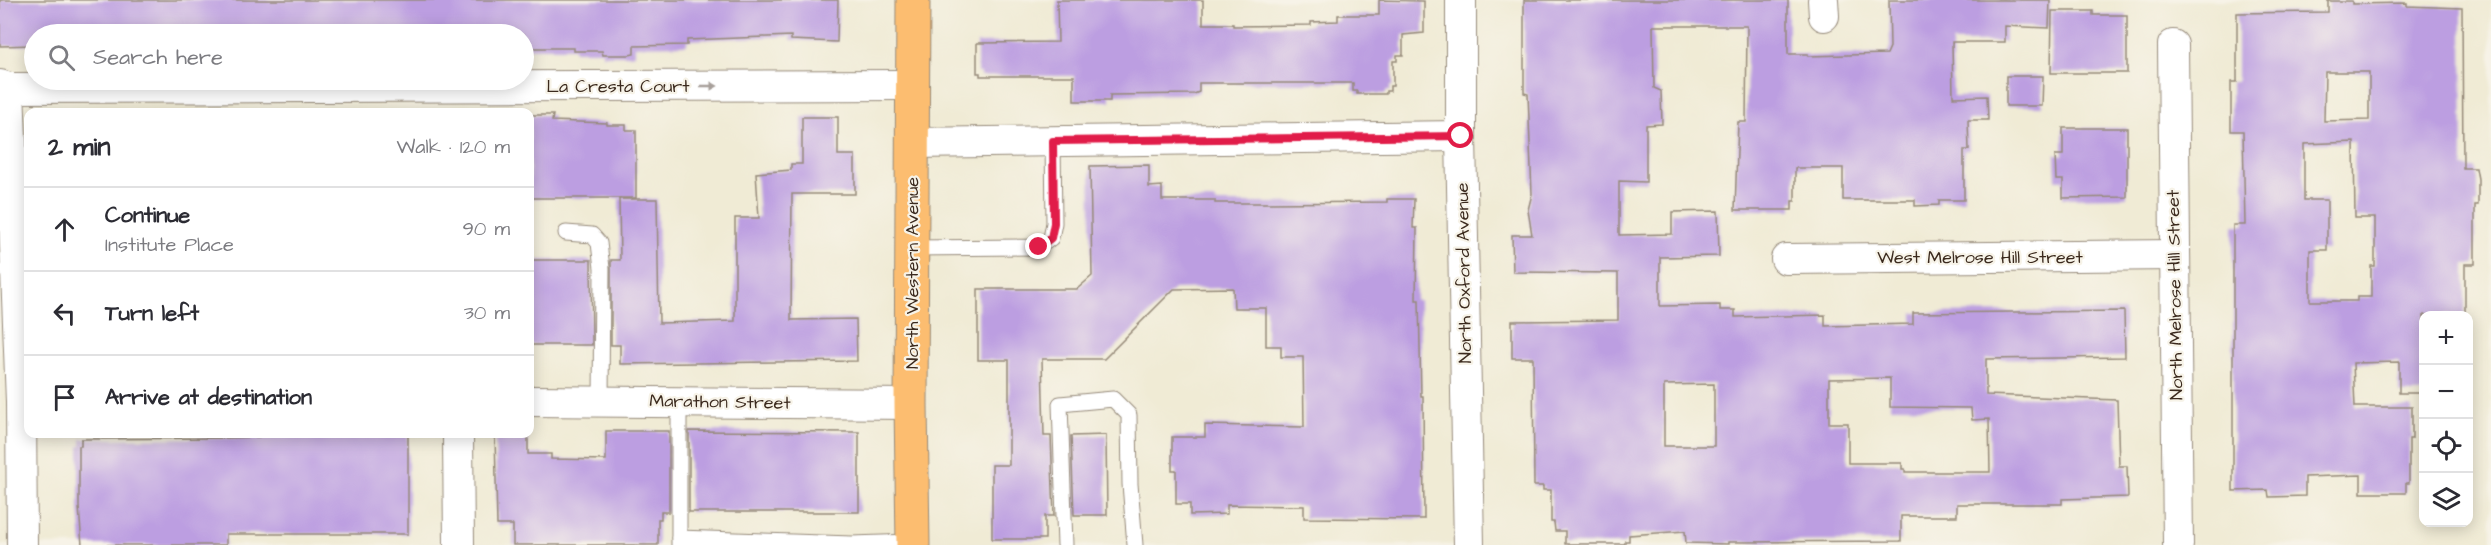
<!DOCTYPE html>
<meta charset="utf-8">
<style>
:root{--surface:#fff;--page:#f2f2f3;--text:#2b2b33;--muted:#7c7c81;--line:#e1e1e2}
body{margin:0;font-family:"Architects Daughter",sans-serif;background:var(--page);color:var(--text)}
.controls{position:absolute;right:18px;bottom:18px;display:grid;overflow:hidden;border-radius:12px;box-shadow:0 3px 15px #0003}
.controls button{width:54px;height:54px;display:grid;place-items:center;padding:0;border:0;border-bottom:2px solid var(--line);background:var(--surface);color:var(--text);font:30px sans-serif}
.stop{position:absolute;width:18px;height:18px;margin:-14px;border:4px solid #e11d48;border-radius:50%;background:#fff}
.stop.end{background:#e11d48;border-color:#fff;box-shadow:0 2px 6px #0008}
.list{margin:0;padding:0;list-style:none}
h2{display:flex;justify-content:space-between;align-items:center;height:78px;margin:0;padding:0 24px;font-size:26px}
h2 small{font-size:20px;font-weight:400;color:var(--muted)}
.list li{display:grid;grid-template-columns:39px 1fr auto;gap:18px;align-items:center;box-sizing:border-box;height:84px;padding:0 24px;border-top:2px solid var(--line)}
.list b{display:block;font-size:22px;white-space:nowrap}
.list p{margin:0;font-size:20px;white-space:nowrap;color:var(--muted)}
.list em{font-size:20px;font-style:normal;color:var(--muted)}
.icon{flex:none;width:33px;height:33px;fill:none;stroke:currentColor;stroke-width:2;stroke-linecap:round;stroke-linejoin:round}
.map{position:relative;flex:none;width:2491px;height:545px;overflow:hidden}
.search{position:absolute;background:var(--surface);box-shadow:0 3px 15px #0003;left:24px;top:24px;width:510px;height:66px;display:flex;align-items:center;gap:15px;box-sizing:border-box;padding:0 21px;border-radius:33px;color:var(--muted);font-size:22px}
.panel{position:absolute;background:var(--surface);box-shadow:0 3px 15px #0003;left:24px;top:108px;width:510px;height:330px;border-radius:12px}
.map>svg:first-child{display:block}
.building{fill:#bc9ee1;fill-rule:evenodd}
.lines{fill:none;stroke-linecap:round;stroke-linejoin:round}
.service-casing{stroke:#968a7a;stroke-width:17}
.minor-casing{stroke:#968a7a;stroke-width:32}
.primary-casing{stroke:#968a7a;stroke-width:35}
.service{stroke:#fff;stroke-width:15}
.minor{stroke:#fff;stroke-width:30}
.primary{stroke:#fcbd6f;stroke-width:33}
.oneway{fill:#a79f9a}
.route{stroke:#e11d48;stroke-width:8}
.labels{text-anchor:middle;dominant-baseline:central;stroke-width:4.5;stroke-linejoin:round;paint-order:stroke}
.street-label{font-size:18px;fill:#3b2a1e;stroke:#f7f3e8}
</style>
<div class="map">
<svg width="2491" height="545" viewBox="0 0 2491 545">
<rect width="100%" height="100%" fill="#f7f3e8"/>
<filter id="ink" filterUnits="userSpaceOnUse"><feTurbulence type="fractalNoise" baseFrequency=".0167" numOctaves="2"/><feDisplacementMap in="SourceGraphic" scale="12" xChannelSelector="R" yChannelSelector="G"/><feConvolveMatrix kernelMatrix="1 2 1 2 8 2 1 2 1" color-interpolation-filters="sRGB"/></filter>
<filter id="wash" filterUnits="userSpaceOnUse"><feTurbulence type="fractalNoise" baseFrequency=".008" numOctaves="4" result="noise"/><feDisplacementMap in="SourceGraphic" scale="24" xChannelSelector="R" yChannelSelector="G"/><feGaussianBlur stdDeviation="1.35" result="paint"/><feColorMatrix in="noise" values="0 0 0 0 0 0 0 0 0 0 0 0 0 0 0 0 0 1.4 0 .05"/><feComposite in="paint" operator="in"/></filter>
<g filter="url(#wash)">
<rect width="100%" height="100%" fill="#f0ebd5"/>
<g id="blocks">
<!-- building -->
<g class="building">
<path d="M 0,0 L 838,0 L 837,42 L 791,40 L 791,36 L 687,40 L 687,45 L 634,46 L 634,54 L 629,55 L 603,55 L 602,51 L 574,51 L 574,48 L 524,48 L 524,34 L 34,34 L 34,45 L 0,46 Z"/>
<path d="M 1057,0 L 1203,0 L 1203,24 L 1233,24 L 1233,26 L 1311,25 L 1311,22 L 1338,21 L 1338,15 L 1379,15 L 1379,0 L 1424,1 L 1424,33 L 1403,35 L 1403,55 L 1397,55 L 1397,61 L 1393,61 L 1393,86 L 1390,86 L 1390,91 L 1386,91 L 1386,94 L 1357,94 L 1357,91 L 1353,91 L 1353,83 L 1199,83 L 1199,92 L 1194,94 L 1110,95 L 1110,101 L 1074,101 L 1074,76 L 980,76 L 980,73 L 977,73 L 977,43 L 1058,42 Z"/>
<path d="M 1524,0 L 1788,0 L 1788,54 L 1808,54 L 1808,56 L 1887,54 L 1890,47 L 1889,0 L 2050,0 L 2049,28 L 2005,26 L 2005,42 L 1952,42 L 1953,97 L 1987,96 L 1988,120 L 1968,120 L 1969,150 L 1964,150 L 1964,200 L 1939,200 L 1939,205 L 1915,206 L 1915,200 L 1843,200 L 1843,168 L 1795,168 L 1795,201 L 1792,201 L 1792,210 L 1735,210 L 1738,122 L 1746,122 L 1747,26 L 1653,26 L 1654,88 L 1661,91 L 1662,124 L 1646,125 L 1646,182 L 1619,181 L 1619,235 L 1672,234 L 1672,212 L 1718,211 L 1719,256 L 1660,257 L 1660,306 L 1720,305 L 1720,310 L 1735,310 L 1735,317 L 1825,315 L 1825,326 L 1913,324 L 1913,313 L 2124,311 L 2125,357 L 1986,359 L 1986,395 L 2117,400 L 2119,466 L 2127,466 L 2128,497 L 2062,499 L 2062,504 L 1957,504 L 1957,516 L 1901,516 L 1901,541 L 1728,542 L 1728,544 L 1686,543 L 1685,531 L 1629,535 L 1629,541 L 1625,541 L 1625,544 L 1565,544 L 1565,531 L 1555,531 L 1554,522 L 1551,522 L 1551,490 L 1543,490 L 1543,486 L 1534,486 L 1533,358 L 1512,358 L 1512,321 L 1618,320 L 1618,273 L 1513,272 L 1512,235 L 1532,235 L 1528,210 L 1532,194 L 1528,94 L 1524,93 ZM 1890,378 L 1890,407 L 1971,408 L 1972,420 L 1989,419 L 1990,472 L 1905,472 L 1905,469 L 1902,469 L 1902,463 L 1848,463 L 1848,423 L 1829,423 L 1829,379 ZM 1714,384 L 1714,446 L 1664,446 L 1664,385 Z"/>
<path d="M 2328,1 L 2352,1 L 2352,4 L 2407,3 L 2407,6 L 2462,8 L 2463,168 L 2476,168 L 2478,179 L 2478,205 L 2475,205 L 2475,264 L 2465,264 L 2465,315 L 2424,315 L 2424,393 L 2399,393 L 2399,362 L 2353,363 L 2355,407 L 2412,407 L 2412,439 L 2409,439 L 2409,483 L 2406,483 L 2406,493 L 2361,493 L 2361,475 L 2305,477 L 2305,496 L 2269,497 L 2268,490 L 2233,491 L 2233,225 L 2245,225 L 2243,131 L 2231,131 L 2231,82 L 2237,82 L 2237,13 L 2328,12 ZM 2325,72 L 2369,72 L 2369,120 L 2324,121 ZM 2354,142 L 2355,218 L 2375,218 L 2375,266 L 2371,266 L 2371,297 L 2357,297 L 2357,301 L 2310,301 L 2310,250 L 2327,250 L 2327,200 L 2304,200 L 2304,144 Z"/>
<path d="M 2052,11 L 2093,11 L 2093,15 L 2127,15 L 2127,73 L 2051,73 Z"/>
<path d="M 2006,76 L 2043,76 L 2042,106 L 2006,106 Z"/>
<path d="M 530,115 L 553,115 L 552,121 L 607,123 L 607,125 L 626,125 L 626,130 L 636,130 L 636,198 L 530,198 Z"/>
<path d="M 802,117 L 838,117 L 838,155 L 855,155 L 855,194 L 792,194 L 791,320 L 856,319 L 857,361 L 620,364 L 620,345 L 611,345 L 611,260 L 620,260 L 619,199 L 657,199 L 659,323 L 735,321 L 735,218 L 759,218 L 756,173 L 791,170 L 791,164 L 802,164 Z"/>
<path d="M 2063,128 L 2127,128 L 2127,197 L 2063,198 L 2063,180 L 2056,180 L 2055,155 L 2063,155 Z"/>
<path d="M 1149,165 L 1149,187 L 1162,186 L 1162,200 L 1215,200 L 1215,203 L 1267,203 L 1387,202 L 1387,199 L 1414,199 L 1413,228 L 1417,228 L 1416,300 L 1419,300 L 1421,396 L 1423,396 L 1424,519 L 1304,518 L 1304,506 L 1227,505 L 1227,514 L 1190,515 L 1190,504 L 1176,504 L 1176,470 L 1172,470 L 1172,437 L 1205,437 L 1205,425 L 1304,427 L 1303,357 L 1281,357 L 1281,346 L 1266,346 L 1266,308 L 1234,308 L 1233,288 L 1174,289 L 1104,359 L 1042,359 L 1044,436 L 1051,436 L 1054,516 L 1045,516 L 1045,539 L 992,539 L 992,465 L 1009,465 L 1009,360 L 978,360 L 978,289 L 1077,289 L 1092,276 L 1090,166 Z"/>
<path d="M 530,260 L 591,260 L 592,345 L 530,345 Z"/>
<path d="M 606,431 L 669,431 L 669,512 L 661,512 L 661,519 L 658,519 L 658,545 L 513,545 L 513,525 L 497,525 L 495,434 L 528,434 L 528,454 L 551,454 L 551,459 L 606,460 Z"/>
<path d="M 689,431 L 859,432 L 859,512 L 689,512 Z"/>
<path d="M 259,434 L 408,434 L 408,534 L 226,534 L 226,545 L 82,545 L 79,507 L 79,446 L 81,446 L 81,439 L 221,438 L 259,437 Z"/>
<path d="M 1106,435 L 1107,515 L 1074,515 L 1071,436 Z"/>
</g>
</g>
</g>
<g filter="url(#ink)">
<use href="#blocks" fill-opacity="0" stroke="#968a7a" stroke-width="1.5"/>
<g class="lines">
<!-- service casing -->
<g class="service-casing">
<g id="service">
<path d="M 566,233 L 592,235 L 599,243 L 602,268 L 601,401"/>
<path d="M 912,248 L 1039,247 L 1051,238 L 1054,223 L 1053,141"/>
<path d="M 679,401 L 679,545"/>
<path d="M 679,538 L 852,544 L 913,542"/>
<path d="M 1065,545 L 1060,404 L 1113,399 L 1129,415 L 1130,484 L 1135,545"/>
</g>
</g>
<!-- minor casing -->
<g class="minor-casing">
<g id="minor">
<path d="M 1461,0 L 1461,136 L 1469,545"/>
<path d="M 1823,0 L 1824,16"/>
<path d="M 2173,45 L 2178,545"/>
<path d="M 0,85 L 9,88 L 912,85"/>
<path d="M 9,88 L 21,402 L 22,545"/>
<path d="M 912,143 L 1461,136"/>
<path d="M 1786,259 L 2175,255"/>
<path d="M 530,401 L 911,404"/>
<path d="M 458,434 L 459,545"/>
</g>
</g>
<!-- primary casing -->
<g class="primary-casing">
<path id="primary" d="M 913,0 L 911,404 L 913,545"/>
</g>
<!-- service -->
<use href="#service" class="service"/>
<!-- minor -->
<use href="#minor" class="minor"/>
<!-- primary -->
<use href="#primary" class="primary"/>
</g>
<!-- one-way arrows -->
<defs><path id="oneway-solid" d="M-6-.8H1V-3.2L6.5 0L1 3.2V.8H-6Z" transform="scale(1.5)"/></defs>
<use class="oneway" href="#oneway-solid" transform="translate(709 86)"/>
</g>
<g class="lines" filter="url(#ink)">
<!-- route -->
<path class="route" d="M 1039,247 L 1051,238 L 1054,223 L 1053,141 L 1461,136"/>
</g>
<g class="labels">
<!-- street labels -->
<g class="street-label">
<text x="618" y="86">La Cresta Court</text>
<text x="1980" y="257">West Melrose Hill Street</text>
<text transform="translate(912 273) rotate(-90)">North Western Avenue</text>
<text transform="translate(1464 273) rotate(-91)">North Oxford Avenue</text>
<text transform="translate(2175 295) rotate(-91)">North Melrose Hill Street</text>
<text transform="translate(720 402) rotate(1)">Marathon Street</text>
</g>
</g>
</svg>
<div class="controls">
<button>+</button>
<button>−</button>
<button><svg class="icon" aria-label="locate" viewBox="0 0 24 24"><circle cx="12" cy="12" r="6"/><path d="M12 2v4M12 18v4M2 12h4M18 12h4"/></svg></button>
<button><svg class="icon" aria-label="layers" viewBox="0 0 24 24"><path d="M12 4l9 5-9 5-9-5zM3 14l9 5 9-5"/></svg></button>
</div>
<div class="stop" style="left:1461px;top:136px"></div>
<div class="stop end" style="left:1039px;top:247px"></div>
<div class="search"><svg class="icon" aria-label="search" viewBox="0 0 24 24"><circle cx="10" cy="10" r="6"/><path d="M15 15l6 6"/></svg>Search here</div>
<section class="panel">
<h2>2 min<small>Walk · 120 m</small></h2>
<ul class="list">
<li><svg class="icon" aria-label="ahead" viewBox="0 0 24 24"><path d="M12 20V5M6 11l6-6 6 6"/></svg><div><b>Continue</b><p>Institute Place</p></div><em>90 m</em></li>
<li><svg class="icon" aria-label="left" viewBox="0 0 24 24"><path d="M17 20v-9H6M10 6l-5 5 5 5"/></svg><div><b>Turn left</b></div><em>30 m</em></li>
<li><svg class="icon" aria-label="arrive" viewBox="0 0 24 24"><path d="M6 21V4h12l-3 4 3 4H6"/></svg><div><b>Arrive at destination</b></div></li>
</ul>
</section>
</div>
